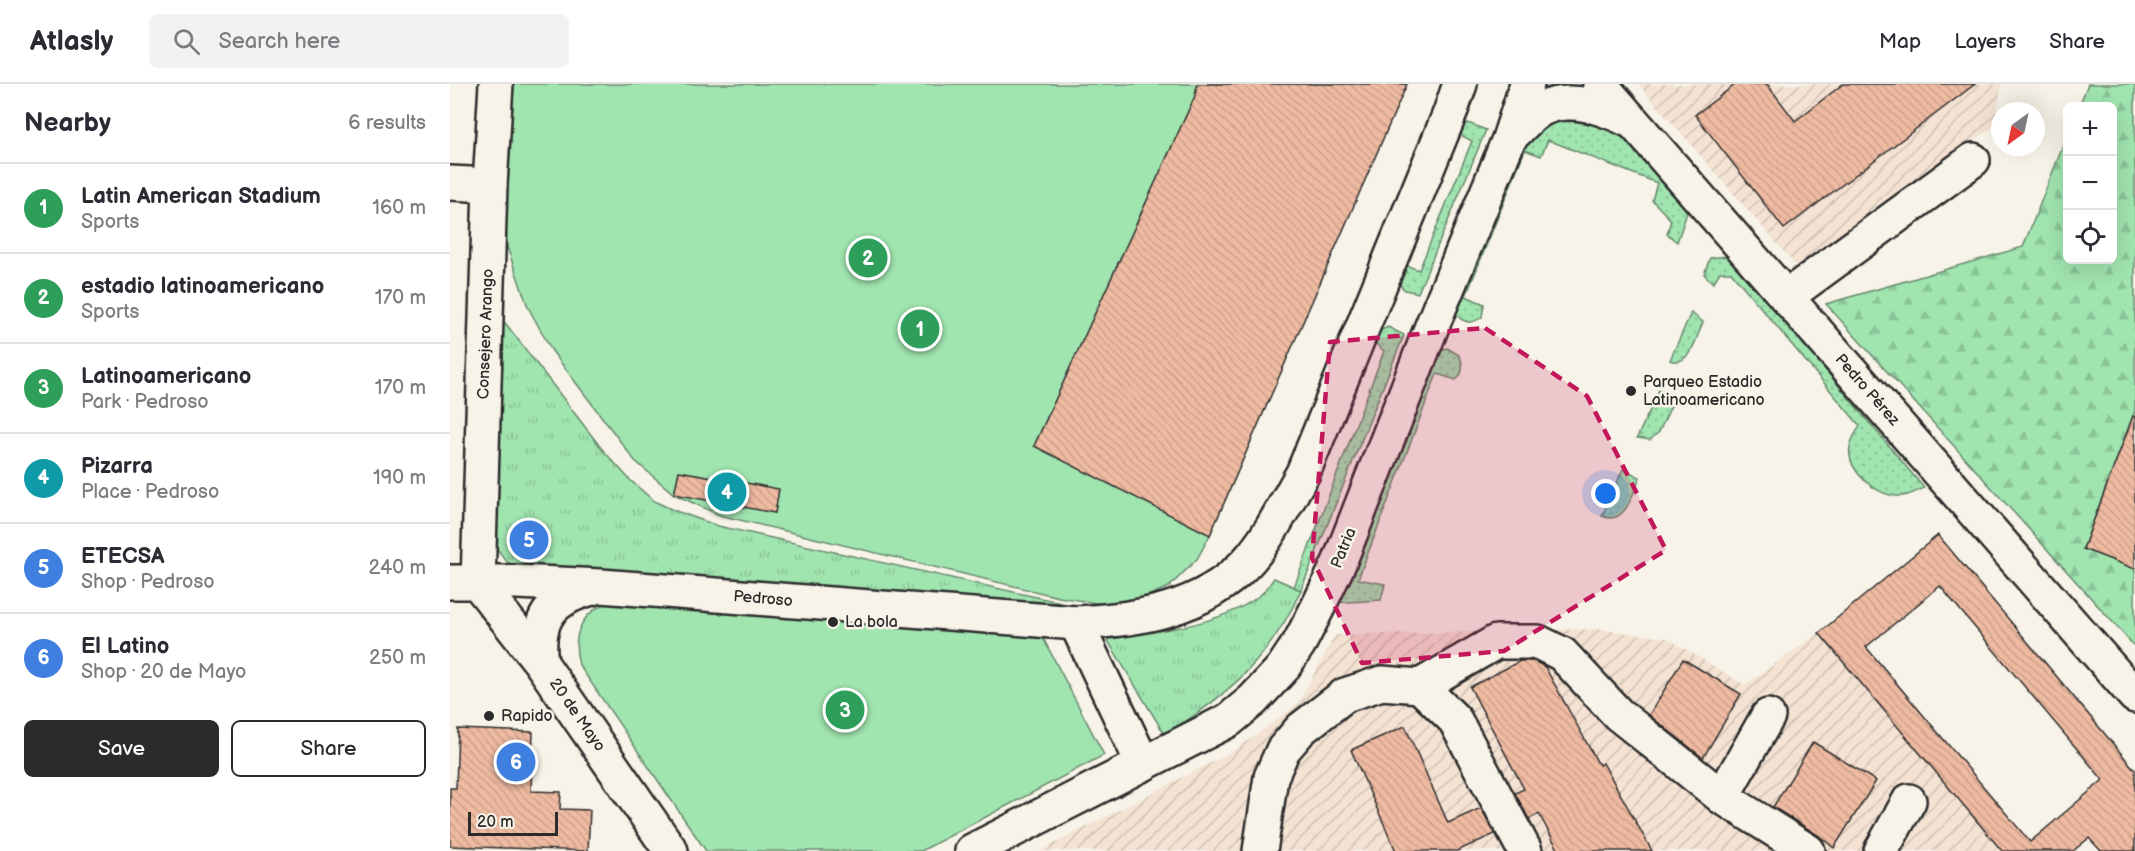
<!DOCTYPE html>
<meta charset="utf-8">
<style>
:root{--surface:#fff;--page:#f2f2f3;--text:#2b2b33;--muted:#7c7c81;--line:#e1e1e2;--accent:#2b2b2b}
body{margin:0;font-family:"Balsamiq Sans",sans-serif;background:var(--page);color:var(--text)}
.controls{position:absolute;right:18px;top:18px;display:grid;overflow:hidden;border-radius:9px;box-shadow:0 6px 24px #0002}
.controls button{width:54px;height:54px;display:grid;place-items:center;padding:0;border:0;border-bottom:2px solid var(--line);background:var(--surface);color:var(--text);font:30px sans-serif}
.compass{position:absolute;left:1541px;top:18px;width:54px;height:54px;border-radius:50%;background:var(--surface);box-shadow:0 6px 24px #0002;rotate:213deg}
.scale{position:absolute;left:18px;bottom:15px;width:90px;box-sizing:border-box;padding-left:6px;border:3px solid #2b2b2b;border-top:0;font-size:16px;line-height:21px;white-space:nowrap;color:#2b2b2b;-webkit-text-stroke:4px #f7f3e8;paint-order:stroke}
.you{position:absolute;left:1156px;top:410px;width:21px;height:21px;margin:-15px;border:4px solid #fff;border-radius:50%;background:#1a73e8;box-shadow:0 0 0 9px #1a73e833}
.badge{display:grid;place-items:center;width:39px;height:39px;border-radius:50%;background:var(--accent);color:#fff;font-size:20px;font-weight:700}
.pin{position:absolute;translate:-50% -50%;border:3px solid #fff;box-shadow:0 2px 6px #0006}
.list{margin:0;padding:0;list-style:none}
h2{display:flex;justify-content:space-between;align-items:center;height:78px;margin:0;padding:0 24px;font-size:26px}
h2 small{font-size:20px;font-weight:400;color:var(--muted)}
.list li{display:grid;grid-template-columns:39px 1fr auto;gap:18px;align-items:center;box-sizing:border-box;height:90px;padding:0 24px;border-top:2px solid var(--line)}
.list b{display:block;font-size:22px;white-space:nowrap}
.list p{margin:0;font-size:20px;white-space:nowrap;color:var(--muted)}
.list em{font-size:20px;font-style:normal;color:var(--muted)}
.actions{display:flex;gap:12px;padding:18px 24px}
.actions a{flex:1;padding:14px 0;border:2px solid var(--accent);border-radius:9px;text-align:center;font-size:21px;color:var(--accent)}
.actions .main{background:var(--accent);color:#fff}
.icon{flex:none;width:33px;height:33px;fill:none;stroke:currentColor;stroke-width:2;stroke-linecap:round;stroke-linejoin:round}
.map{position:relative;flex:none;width:1685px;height:767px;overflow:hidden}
header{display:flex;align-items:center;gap:36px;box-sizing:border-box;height:84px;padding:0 30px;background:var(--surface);border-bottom:2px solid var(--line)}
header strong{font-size:28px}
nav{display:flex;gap:33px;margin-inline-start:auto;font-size:21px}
.search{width:420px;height:54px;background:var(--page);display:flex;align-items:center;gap:15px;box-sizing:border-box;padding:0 21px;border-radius:9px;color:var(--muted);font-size:22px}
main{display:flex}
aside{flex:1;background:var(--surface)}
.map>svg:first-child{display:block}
.industrial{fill:url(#industrial-furrows)}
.grass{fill:url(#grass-tufts);stroke:#66886d;stroke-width:1.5}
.forest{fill:url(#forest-firs);stroke:#66886d;stroke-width:1.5}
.park{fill:#a0e4af;stroke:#66886d;stroke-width:1.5}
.garden{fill:url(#garden-dots);stroke:#66886d;stroke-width:1.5}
.building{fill:url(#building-back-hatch);stroke:#2b2b2b;stroke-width:1.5;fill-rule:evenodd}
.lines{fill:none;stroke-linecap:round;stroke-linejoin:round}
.minor-casing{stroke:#2b2b2b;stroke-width:38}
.minor{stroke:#f7f3e8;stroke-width:33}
.marked{fill:#c2185b;fill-opacity:0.2;stroke:#c2185b;stroke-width:4.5;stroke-dasharray:12 8;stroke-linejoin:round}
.poi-dot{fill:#2b2b2b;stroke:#f7f3e8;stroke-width:2}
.labels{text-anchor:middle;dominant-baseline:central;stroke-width:5;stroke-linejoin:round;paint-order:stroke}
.street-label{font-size:16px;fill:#2b2b2b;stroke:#f7f3e8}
.poi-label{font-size:16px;fill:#2b2b2b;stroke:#f7f3e8;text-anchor:start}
</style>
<header>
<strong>Atlasly</strong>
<div class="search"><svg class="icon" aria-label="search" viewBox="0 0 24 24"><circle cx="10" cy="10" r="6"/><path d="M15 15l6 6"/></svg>Search here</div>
<nav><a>Map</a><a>Layers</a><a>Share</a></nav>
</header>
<main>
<aside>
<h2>Nearby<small>6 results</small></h2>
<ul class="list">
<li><span class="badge" style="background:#2e9e5b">1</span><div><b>Latin American Stadium</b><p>Sports</p></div><em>160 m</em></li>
<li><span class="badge" style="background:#2e9e5b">2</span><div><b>estadio latinoamericano</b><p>Sports</p></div><em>170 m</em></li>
<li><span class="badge" style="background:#2e9e5b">3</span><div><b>Latinoamericano</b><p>Park · Pedroso</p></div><em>170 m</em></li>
<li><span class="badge" style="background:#0f9aa8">4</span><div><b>Pizarra</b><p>Place · Pedroso</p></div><em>190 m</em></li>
<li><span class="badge" style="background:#3f7fe0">5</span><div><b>ETECSA</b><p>Shop · Pedroso</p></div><em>240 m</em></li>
<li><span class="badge" style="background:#3f7fe0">6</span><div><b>El Latino</b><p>Shop · 20 de Mayo</p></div><em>250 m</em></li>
</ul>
<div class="actions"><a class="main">Save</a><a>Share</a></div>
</aside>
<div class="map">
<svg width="1685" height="767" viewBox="0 0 1685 767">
<defs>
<pattern id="industrial-furrows" width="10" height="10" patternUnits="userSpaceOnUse" patternTransform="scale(1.5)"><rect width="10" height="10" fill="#f4e2d3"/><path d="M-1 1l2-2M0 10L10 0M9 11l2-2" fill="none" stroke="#d1c2b5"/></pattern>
<pattern id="grass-tufts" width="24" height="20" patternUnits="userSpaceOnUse" patternTransform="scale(1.5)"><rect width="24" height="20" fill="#a0e4af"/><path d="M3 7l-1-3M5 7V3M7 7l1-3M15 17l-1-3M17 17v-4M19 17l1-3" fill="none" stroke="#8ac497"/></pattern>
<pattern id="forest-firs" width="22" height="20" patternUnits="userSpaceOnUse" patternTransform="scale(1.5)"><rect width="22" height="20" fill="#a0e4af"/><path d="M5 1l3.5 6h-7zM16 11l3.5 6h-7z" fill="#8ac497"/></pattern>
<pattern id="garden-dots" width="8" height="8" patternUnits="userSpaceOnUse" patternTransform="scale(1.5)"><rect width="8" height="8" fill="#a0e4af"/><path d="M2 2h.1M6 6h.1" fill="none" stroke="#8ac497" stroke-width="1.8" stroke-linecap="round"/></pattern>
<pattern id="building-back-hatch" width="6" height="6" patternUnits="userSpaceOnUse" patternTransform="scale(1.5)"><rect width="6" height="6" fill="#eebaa1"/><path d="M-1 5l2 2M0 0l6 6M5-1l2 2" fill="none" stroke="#cca08b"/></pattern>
</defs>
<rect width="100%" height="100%" fill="#f7f3e8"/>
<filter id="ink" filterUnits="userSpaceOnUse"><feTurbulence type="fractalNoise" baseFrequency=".0167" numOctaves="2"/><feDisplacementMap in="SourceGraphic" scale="12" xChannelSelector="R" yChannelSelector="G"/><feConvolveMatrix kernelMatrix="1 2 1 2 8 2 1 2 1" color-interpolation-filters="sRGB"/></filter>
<g filter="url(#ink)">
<!-- industrial -->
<g class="industrial">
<path d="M 1188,0 L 1552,0 L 1544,42 L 1350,186 Z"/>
<path d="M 1148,545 L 1217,554 L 1295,601 L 1369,549 L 1552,767 L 590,767 L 787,665 L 848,620 L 885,551 Z"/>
</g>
<!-- grass -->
<g class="grass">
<path d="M 49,231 L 152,365 L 180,396 L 204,417 L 223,426 L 268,442 L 604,517 L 634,528 L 69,483 L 57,478 L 39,454 Z"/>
<path d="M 824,494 L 851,506 C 820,575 778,611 715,651 L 655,552 C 702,550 771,541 809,512 C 815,508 820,500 824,494 Z"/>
</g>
<!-- forest -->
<path class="forest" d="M 1638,0 L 1685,0 L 1685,327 L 1633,464 L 1685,485 L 1685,563 L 1376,220 L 1573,163 L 1617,52 L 1618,176 L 1662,176 L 1662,22 L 1629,22 Z"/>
<!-- park -->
<g class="park">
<path d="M 64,0 L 955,0 L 760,451 L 747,475 L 719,503 L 680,519 L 646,519 L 609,513 L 269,431 L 224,410 L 185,377 L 102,267 L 78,223 L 57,163 L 53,118 Z"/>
<path d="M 161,516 L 593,554 L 654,671 L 471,767 L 256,767 L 129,581 C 121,549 131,530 161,516 Z"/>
</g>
<!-- garden -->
<g class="garden">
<path d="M 1117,30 L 1164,43 L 1238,126 L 1227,158 L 1217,150 L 1221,136 L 1202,116 L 1207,99 L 1098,56 L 1091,72 L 1075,66 L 1016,212 L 1034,220 L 1032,233 C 1021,241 1013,239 1005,229 L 1079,48 Z"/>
<path d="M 1018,39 L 1036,46 L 968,209 L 955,206 L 950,201 L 948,195 L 953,184 L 958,182 L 969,186 L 1022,57 L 1007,49 L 1011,42 Z"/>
<path d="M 1277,172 L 1282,174 L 1474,404 C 1465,408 1457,413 1447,412 C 1425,411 1396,386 1400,363 C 1401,355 1406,349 1410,342 L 1281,188 L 1270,188 L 1263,199 L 1254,190 L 1260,174 Z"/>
<path d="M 1241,229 L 1253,238 C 1247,252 1240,284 1220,276 Z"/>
<path d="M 938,243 L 954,251 L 851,506 L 844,503 L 934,267 L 924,258 L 926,248 Z"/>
<path d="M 997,264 L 1009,271 C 1014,281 1014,289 1006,296 L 987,290 L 908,495 L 935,500 L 931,516 L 882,519 L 990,266 Z"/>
<path d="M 1209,306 L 1225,313 L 1209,348 L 1200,356 L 1187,354 Z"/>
<path d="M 1173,385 L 1190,393 C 1183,410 1175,442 1152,432 Z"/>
</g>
<!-- building -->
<g class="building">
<path d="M 747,0 L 957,0 L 760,451 L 584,362 L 745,12 Z"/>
<path d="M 1286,0 L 1317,0 L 1345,37 L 1393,0 L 1525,0 L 1334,145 L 1245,31 Z"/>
<path d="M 1683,332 L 1685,333 L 1685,485 L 1633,465 Z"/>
<path d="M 229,387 L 329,405 L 325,429 L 224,410 Z"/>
<path d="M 1488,451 L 1685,686 L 1685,767 L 1651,767 L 1639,754 L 1623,767 L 1552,767 L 1369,549 ZM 1490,502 L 1653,696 L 1580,758 L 1416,563 Z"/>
<path d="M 1233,575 L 1291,610 L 1253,674 L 1199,631 Z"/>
<path d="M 1070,577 L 1084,577 L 1095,583 L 1149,681 L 1153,679 L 1202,767 L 1109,767 L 1089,730 L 1079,735 L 1065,709 L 1074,705 L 1020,603 Z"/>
<path d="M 955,642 L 998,739 L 1031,724 L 1045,750 L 1007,767 L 946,767 L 901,666 Z"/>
<path d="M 8,645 L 83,648 L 81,707 L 111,708 L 110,725 L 140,726 L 138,767 L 0,762 L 0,704 L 6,704 Z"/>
<path d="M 1363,658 L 1426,697 L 1384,764 L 1368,751 L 1323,723 Z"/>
</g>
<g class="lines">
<!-- minor casing -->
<g class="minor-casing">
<g id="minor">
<path d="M 1150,0 L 1685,612"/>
<path d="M 1060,53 C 1070,44 1080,31 1092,25 C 1120,11 1154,24 1179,36"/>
<path d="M 0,99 L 40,101"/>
<path d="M 1336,213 L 1523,76"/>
<path d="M 0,498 L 67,498 L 151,502 L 626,539 C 687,536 752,526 796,479 C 819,455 836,418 853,389 L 1000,29 L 1010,0"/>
<path d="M 28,499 L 40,101 L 46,0"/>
<path d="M 28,499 L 91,579 L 221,767"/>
<path d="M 626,539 L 693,680"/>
<path d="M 91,579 C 85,535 100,515 142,504"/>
<path d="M 970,602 L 1046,558 L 1088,558 L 1112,570 L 1168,630 L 1272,713 L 1358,767"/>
<path d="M 1272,713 L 1318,632"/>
<path d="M 522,767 L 779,636 L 803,616 L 832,585 L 850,558 L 869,521 L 889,479 L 982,242 L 1059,55 L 1077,0"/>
<path d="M 810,767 L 821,693 L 833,666 L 851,645 L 895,611 L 932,599 L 970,602 L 1005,636 L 1075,767"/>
<path d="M 1431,767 L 1459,717"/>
</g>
</g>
<!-- minor -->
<use href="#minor" class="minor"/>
</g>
</g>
<!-- marked area -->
<path class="marked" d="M 1035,244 L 1137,312 L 1216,466 L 1054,567 L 912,579 L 862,474 L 880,258 Z"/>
<!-- markers -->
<g class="poi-dot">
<circle cx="1181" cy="307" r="6"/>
<circle cx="383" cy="538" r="6"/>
<circle cx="39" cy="632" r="6"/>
</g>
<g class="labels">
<!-- street labels -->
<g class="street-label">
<text transform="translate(36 250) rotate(-88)">Consejero Arango</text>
<text transform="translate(1417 306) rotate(49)">Pedro Pérez</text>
<text transform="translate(894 464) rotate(-68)">Patria</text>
<text transform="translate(313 515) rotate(5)">Pedroso</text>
<text transform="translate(127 631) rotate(55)">20 de Mayo</text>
</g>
<!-- poi labels -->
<g class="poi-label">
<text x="1193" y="298">Parqueo Estadio<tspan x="1193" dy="18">Latinoamericano</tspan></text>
<text x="395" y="538">La bola</text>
<text x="51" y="632">Rapido</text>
</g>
</g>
</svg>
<div class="controls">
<button>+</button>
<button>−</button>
<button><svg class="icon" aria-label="locate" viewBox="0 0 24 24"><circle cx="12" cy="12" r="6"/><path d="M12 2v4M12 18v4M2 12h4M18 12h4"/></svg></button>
</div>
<svg class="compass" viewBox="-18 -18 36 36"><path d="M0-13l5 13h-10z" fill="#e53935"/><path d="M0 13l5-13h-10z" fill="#7c7c81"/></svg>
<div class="scale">20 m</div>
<div class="you"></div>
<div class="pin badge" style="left:470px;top:245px;background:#2e9e5b">1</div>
<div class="pin badge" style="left:418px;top:174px;background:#2e9e5b">2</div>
<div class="pin badge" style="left:395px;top:626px;background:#2e9e5b">3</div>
<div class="pin badge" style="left:277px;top:408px;background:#0f9aa8">4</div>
<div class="pin badge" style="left:79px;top:456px;background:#3f7fe0">5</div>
<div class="pin badge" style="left:66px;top:678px;background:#3f7fe0">6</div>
</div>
</main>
